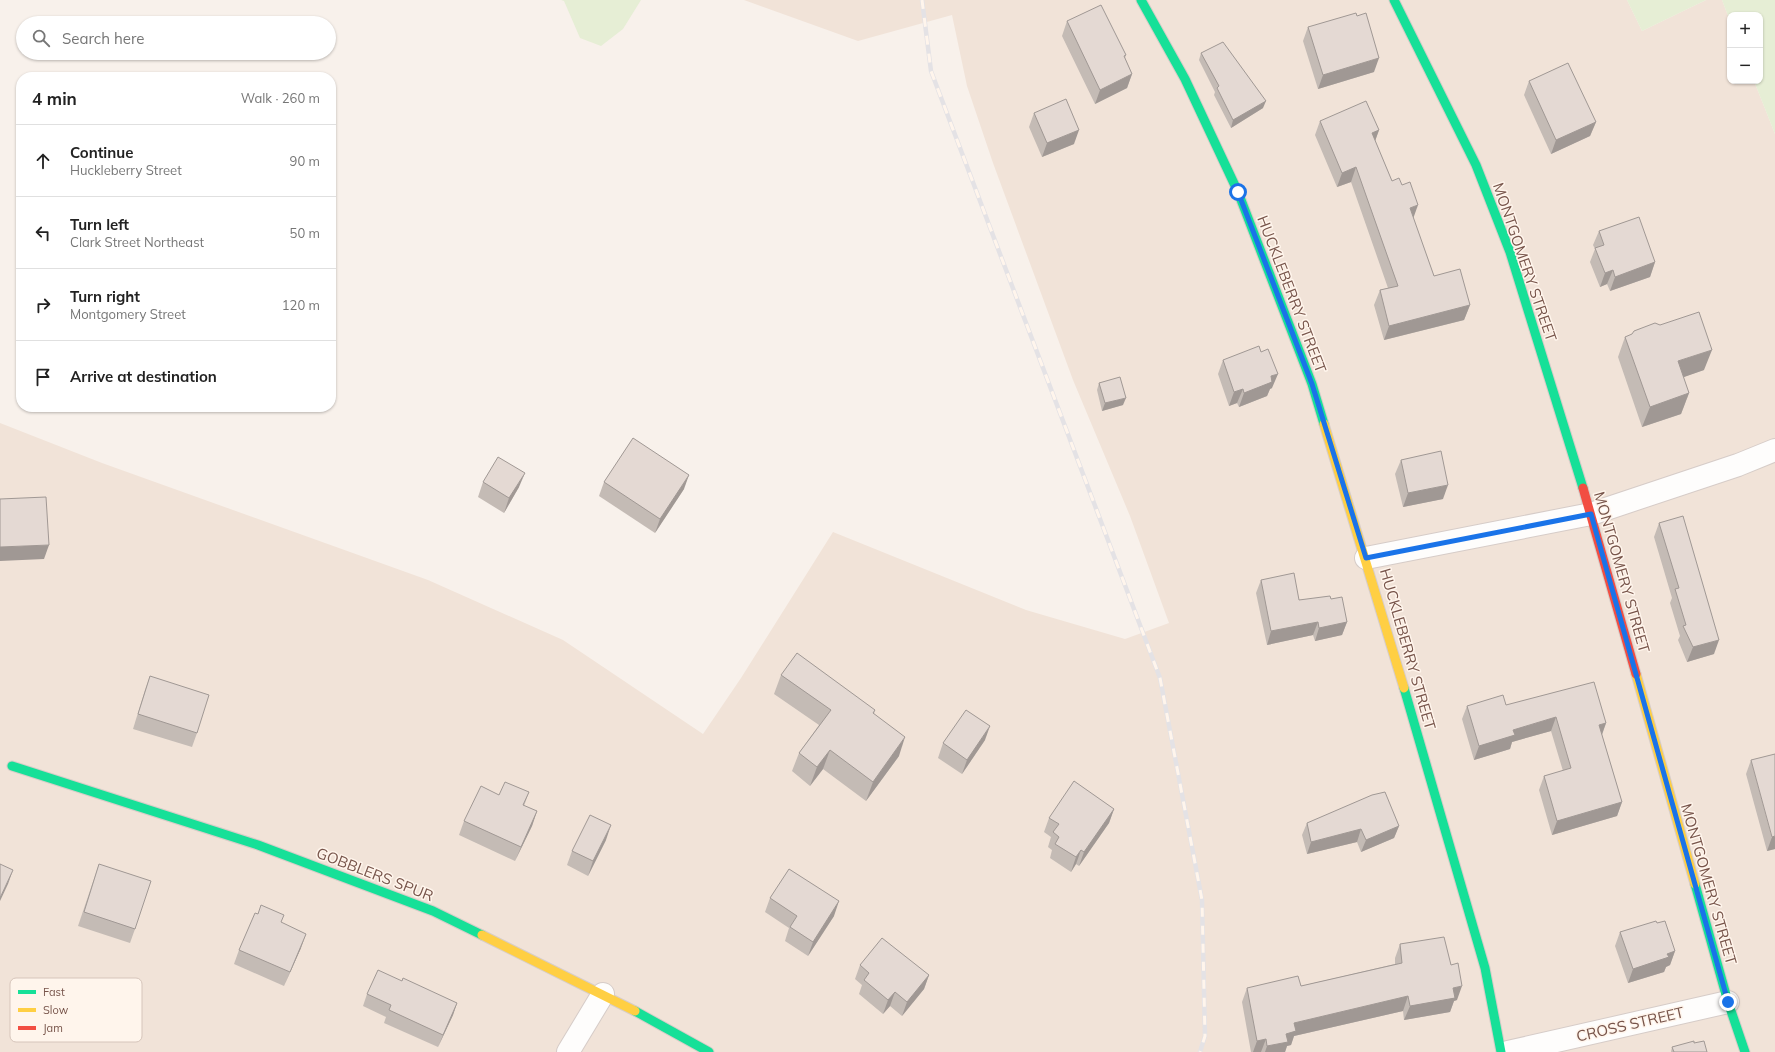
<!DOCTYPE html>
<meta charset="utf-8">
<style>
:root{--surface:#fff;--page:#f2f2f2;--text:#222;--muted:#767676;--line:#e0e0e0}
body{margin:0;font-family:Mulish,sans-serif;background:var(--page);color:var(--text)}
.controls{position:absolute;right:12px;top:12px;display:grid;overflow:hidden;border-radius:8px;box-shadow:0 1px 3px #0004}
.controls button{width:36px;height:36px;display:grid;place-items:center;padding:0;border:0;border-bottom:1px solid var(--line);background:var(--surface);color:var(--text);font:20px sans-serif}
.stop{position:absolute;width:12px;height:12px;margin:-9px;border:3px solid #1a73e8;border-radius:50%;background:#fff}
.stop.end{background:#1a73e8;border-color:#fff;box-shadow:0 1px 4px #0008}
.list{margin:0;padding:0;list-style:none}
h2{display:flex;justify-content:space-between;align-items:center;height:52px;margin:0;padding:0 16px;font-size:17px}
h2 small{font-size:13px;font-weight:400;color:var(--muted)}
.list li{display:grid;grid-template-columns:26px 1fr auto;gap:12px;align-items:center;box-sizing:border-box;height:72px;padding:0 16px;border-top:1px solid var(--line)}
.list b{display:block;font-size:15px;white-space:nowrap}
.list p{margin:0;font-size:13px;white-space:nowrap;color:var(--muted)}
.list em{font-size:13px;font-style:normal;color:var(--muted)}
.icon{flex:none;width:22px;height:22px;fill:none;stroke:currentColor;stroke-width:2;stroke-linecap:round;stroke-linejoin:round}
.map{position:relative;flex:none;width:1775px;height:1052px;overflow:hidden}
.search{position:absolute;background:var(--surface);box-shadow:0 1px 3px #0004;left:16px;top:16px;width:320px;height:44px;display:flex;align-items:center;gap:10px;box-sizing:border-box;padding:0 14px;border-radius:22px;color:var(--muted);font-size:15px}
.panel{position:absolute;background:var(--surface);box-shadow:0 1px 3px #0004;left:16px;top:72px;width:320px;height:340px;border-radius:16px}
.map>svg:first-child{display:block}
.residential{fill:#f1e3d8}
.green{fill:#e6eed5}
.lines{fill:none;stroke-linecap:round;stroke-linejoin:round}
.street-casing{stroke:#d6ccc8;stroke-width:24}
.fast-casing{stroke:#d7cdc8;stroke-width:11}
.slow-casing{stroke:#d7cdc8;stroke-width:11}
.jam-casing{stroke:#d7cdc8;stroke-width:11}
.street{stroke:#fefdfc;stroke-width:22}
.fast{stroke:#16e098;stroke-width:9}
.slow{stroke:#ffcf43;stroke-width:9}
.jam{stroke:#f24e42;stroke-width:9}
.rail-casing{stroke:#e4e2e5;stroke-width:4.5}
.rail{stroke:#fff5ec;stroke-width:3;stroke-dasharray:9;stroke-linecap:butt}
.wall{fill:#c4bbb5}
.shaded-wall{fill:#a09894}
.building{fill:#e4d9d3;stroke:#a09894}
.route{stroke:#1a73e8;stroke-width:5}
.labels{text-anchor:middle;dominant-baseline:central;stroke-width:3;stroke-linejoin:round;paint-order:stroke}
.street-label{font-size:15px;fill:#77544a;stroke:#fff5ec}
.key{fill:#fff5ec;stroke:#d6c5bb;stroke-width:1}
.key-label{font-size:11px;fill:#77544a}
</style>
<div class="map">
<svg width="1775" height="1052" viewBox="0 0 1775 1052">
<rect width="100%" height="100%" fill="#f8f1eb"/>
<!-- residential -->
<path class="residential" d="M 744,0 L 1627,0 L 1642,31 L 1706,0 L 1722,0 L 1730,21 L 1730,81 L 1754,81 L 1775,134 L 1775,1052 L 0,1052 L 0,423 L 102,463 L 428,580 L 563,640 L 703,734 L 741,678 L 833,532 L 1026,610 L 1125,639 L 1169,623 L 1130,516 L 1073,380 L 993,163 L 967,86 L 952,15 L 858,41 Z"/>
<!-- green -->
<g class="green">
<path d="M 561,0 L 641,0 L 623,29 L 601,46 L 580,38 L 564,1 Z"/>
<path d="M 1627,0 L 1706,0 L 1642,31 Z"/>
<path d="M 1722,0 L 1775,0 L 1775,134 L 1754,81 L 1760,81 L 1760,15 L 1730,15 L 1730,21 Z"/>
</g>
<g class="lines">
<!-- street casing -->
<g class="street-casing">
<g id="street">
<path d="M 1366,558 L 1591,514 L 1738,465 L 1775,450"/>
<path d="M 568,1052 L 603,994"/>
<path d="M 1508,1052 L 1728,1002"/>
</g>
</g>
<!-- fast casing -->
<g class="fast-casing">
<g id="fast">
<path d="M 1141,0 L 1185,79 L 1238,192 L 1312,384 L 1324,424"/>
<path d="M 1394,0 L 1476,165 L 1510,252 L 1583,488"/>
<path d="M 1404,688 L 1485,968 L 1501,1052"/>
<path d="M 12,766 L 258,845 L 433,911 L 482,935"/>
<path d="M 1695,884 L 1728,1002 L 1745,1052"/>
<path d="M 635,1011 L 709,1052"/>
</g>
</g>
<!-- slow casing -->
<g class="slow-casing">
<g id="slow">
<path d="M 1324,424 L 1404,688"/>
<path d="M 1636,674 L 1695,884"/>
<path d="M 482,935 L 635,1011"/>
</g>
</g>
<!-- jam casing -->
<g class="jam-casing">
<path id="jam" d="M 1583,488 L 1636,674"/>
</g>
<!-- street -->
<use href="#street" class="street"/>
<!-- fast -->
<use href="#fast" class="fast"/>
<!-- slow -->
<use href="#slow" class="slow"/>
<!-- jam -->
<use href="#jam" class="jam"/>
<!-- rail casing -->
<g class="rail-casing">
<path id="rail" d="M 922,0 L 931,71 L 1160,678 L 1202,900 L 1205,1036 L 1200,1052"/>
</g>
<!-- rail -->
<use href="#rail" class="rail"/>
</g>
<!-- wall -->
<g class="wall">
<path d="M 1067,21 L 1126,55 L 1125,58 L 1132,74 L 1127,88 L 1095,104 L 1062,36 Z"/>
<path d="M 1308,27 L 1374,72 L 1318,89 L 1303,41 Z"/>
<path d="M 1201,53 L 1263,108 L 1231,128 L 1214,95 L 1215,92 L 1199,60 Z"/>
<path d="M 1529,81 L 1596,122 L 1590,136 L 1551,154 L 1524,95 Z"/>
<path d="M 1034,113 L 1074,144 L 1042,157 L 1029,127 Z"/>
<path d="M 1320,121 L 1379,130 L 1375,141 L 1392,181 L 1413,218 L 1434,276 L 1470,305 L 1464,320 L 1384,340 L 1374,305 L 1380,290 L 1388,288 L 1351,182 L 1337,187 L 1315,135 Z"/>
<path d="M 1599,231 L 1655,262 L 1650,277 L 1610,291 L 1607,284 L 1600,287 L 1590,262 L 1595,249 L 1593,245 Z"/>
<path d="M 1625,337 L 1704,370 L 1683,377 L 1689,393 L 1681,414 L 1642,427 L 1618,357 Z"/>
<path d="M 1223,360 L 1272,388 L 1270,389 L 1267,396 L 1239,407 L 1237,403 L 1229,406 L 1218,374 Z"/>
<path d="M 1099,383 L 1123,405 L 1102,411 L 1097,390 Z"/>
<path d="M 1401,460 L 1443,499 L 1403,507 L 1395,474 Z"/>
<path d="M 483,482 L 519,487 L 504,513 L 478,497 Z"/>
<path d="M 604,482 L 684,489 L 655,533 L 599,496 Z"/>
<path d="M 1659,523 L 1714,654 L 1687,662 L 1678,640 L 1680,636 L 1670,603 L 1672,598 L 1654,537 Z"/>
<path d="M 1261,580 L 1299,600 L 1331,599 L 1347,622 L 1342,635 L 1315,641 L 1313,635 L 1267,645 L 1256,593 Z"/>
<path d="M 781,675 L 875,710 L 874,714 L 899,756 L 866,801 L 823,769 L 810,786 L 792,771 L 799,753 L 819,725 L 774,694 Z"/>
<path d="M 150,676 L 197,733 L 192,747 L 133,729 L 145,690 Z"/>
<path d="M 1506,705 L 1606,723 L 1602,735 L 1622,802 L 1617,816 L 1552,835 L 1539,790 L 1544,776 L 1563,771 L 1551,731 L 1512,742 L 1510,749 L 1474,760 L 1462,719 L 1467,706 Z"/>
<path d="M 985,740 L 962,774 L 938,758 L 943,743 Z"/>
<path d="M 1751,760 L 1775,849 L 1767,851 L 1746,774 Z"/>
<path d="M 529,792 L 524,806 L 537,811 L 532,826 L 515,861 L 459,835 L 464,821 L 499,795 Z"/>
<path d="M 1114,809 L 1109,823 L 1079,866 L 1076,864 L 1071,872 L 1050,858 L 1052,850 L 1048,847 L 1051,837 L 1044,832 L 1049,818 Z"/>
<path d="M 1307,823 L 1399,826 L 1394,838 L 1361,852 L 1357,842 L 1307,854 L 1302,835 Z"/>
<path d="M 606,840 L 588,876 L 567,865 L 572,851 Z"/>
<path d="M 99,864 L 135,929 L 130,943 L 78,926 Z"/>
<path d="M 770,898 L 834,916 L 808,956 L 785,941 L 789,928 L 765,912 Z"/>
<path d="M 281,922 L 301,948 L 284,986 L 234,964 L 239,950 Z"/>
<path d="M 1657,923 L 1675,951 L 1670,965 L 1666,967 L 1664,972 L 1628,983 L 1615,946 L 1620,932 Z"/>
<path d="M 1400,944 L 1457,1000 L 1454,1001 L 1450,1012 L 1404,1020 L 1403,1011 L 1294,1036 L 1291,1045 L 1287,1046 L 1285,1052 L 1251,1052 L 1242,1002 L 1247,988 L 1301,986 L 1395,964 L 1395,958 Z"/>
<path d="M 860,965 L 929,975 L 924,989 L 902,1016 L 890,1006 L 883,1014 L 859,994 L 862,985 L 855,979 Z"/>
<path d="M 402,981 L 457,1003 L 453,1015 L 438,1047 L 384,1023 L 386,1017 L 363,1006 L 367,994 Z"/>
<path d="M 1694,1043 L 1707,1052 L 1671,1052 L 1672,1047 Z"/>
</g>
<!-- shaded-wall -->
<g class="shaded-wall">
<path d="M 1379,58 L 1374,72 L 1318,89 L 1323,75 Z"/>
<path d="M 1132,74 L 1127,88 L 1095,104 L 1100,90 Z"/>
<path d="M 1266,101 L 1263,108 L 1231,128 L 1233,120 Z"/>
<path d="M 1596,122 L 1590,136 L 1551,154 L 1556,140 Z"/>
<path d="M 1079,130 L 1074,144 L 1042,157 L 1047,143 Z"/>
<path d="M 1379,130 L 1374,144 L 1372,133 Z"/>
<path d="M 1356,167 L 1351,182 L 1337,187 L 1342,173 Z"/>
<path d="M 1418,205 L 1413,219 L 1410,208 Z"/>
<path d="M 1655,262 L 1650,277 L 1610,291 L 1615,277 Z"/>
<path d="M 1613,270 L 1607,284 L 1600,287 L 1605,273 Z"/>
<path d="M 1470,305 L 1464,320 L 1384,340 L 1389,326 Z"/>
<path d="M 1712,350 L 1704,370 L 1670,382 L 1678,361 Z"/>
<path d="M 1278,374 L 1272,388 L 1270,389 L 1267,396 L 1239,407 L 1244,393 L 1271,376 Z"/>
<path d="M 1243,389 L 1237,403 L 1229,406 L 1234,392 Z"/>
<path d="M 1689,393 L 1681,414 L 1642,427 L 1650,407 Z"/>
<path d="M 1126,398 L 1123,405 L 1102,411 L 1105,403 Z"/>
<path d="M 525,473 L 519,487 L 504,513 L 509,498 Z"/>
<path d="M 689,475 L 684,489 L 655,533 L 660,519 Z"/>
<path d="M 1448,485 L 1443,499 L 1403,507 L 1408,493 Z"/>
<path d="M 49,545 L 44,559 L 0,561 L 0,547 Z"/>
<path d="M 1318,622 L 1313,635 L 1267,645 L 1271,631 Z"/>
<path d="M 1347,622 L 1342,635 L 1315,641 L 1319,628 Z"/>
<path d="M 1719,640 L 1714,654 L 1687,662 L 1693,647 Z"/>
<path d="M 1556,717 L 1551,731 L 1512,742 L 1510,749 L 1474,760 L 1479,746 L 1513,730 Z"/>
<path d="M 1606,723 L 1601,737 L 1599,725 Z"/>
<path d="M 990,726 L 985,740 L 962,774 L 967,760 Z"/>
<path d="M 905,737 L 899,756 L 866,801 L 873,782 Z"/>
<path d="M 830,750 L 823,769 L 810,786 L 817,767 Z"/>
<path d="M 1622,802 L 1617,816 L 1552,835 L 1557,821 Z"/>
<path d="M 1114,809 L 1109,823 L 1079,866 L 1084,852 Z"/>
<path d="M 537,811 L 532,826 L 515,861 L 521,847 Z"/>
<path d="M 611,825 L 606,840 L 588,876 L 593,861 Z"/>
<path d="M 1399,826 L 1394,838 L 1361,852 L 1366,840 Z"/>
<path d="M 1361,829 L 1357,842 L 1307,854 L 1311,842 Z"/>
<path d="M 1775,836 L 1775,849 L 1767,851 L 1772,837 Z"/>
<path d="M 1081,850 L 1076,864 L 1071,872 L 1076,857 Z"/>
<path d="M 13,870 L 8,884 L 0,901 L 0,898 Z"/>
<path d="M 839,901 L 834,916 L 808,956 L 813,942 Z"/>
<path d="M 306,934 L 301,948 L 284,986 L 290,972 Z"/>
<path d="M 1675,951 L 1670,965 L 1666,967 L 1664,972 L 1628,983 L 1633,969 L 1667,954 Z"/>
<path d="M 929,975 L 924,989 L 902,1016 L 907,1002 Z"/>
<path d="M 1462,986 L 1457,1000 L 1454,1001 L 1450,1012 L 1404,1020 L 1410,1006 L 1453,988 Z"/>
<path d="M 895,992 L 890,1006 L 883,1014 L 888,1000 Z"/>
<path d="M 1408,996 L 1403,1011 L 1294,1036 L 1291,1045 L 1287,1046 L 1285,1052 L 1265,1052 L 1267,1046 L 1286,1034 L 1294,1023 Z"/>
<path d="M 457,1003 L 453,1015 L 438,1047 L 443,1035 Z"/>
<path d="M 1266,1039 L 1261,1052 L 1253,1052 L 1257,1041 Z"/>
</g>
<!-- building -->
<g class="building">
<path d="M 1101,5 L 1126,55 L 1124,56 L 1132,74 L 1100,90 L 1067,21 Z"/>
<path d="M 1356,13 L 1357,16 L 1366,13 L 1379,58 L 1323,75 L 1308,27 Z"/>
<path d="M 1223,42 L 1266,101 L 1233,120 L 1217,88 L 1219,86 L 1201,53 Z"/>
<path d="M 1568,63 L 1596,122 L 1556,140 L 1529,81 Z"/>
<path d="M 1066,99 L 1079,130 L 1047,143 L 1034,113 Z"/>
<path d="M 1366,101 L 1379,130 L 1372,133 L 1392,181 L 1399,178 L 1402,185 L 1410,182 L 1418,205 L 1410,208 L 1434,276 L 1460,269 L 1470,305 L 1389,326 L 1380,290 L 1398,286 L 1356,167 L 1342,173 L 1320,121 Z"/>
<path d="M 1639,217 L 1655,262 L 1615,277 L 1613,270 L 1605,273 L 1595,248 L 1604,245 L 1599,231 Z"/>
<path d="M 1699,312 L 1712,350 L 1678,361 L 1689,393 L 1650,407 L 1625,337 L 1632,334 L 1634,331 L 1655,323 L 1660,325 Z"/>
<path d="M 1259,346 L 1261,352 L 1268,349 L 1278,374 L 1271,376 L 1272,382 L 1244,393 L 1243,389 L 1234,392 L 1223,360 Z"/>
<path d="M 1120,377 L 1126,398 L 1105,403 L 1099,383 Z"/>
<path d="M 633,438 L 689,475 L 660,519 L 604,482 Z"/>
<path d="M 1441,451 L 1448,485 L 1408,493 L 1401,460 Z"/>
<path d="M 498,457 L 525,473 L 509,498 L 483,482 Z"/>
<path d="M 46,497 L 49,545 L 0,547 L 0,499 Z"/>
<path d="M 1683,516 L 1719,640 L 1693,647 L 1683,626 L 1686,625 L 1675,589 L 1679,588 L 1659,523 Z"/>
<path d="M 1294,573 L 1299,600 L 1330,596 L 1331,599 L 1342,597 L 1347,622 L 1319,628 L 1318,622 L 1271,631 L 1261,580 Z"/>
<path d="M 797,653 L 875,710 L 873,713 L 905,737 L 873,782 L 830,750 L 817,767 L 799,753 L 831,710 L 781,675 Z"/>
<path d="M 150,676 L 209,695 L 197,733 L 138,714 Z"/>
<path d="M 1594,682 L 1606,723 L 1599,725 L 1622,802 L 1557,821 L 1544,776 L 1571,768 L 1556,717 L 1513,730 L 1515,735 L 1479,746 L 1467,706 L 1503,695 L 1506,705 Z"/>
<path d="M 966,710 L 990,726 L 967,760 L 943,743 Z"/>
<path d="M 1775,754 L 1775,836 L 1772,837 L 1751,760 Z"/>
<path d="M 1074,781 L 1114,809 L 1084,852 L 1081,850 L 1076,857 L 1055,844 L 1059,837 L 1053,832 L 1059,824 L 1049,818 Z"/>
<path d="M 505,782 L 529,792 L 523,805 L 537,811 L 521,847 L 464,821 L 481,786 L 499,795 Z"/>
<path d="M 1385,792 L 1399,826 L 1366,840 L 1361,829 L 1311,842 L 1307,823 L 1372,795 Z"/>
<path d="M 590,815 L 611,825 L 593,861 L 572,851 Z"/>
<path d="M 0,864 L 13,870 L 0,898 Z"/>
<path d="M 99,864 L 151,881 L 135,929 L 84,912 Z"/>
<path d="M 789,869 L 839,901 L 813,942 L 790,927 L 797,916 L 770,898 Z"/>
<path d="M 261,905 L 284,915 L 281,922 L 306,934 L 290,972 L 239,950 L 255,913 L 258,914 Z"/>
<path d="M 1656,921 L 1657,923 L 1665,921 L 1675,951 L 1667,954 L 1669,957 L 1633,969 L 1620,932 Z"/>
<path d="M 1444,937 L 1451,965 L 1458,963 L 1462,986 L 1453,988 L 1455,998 L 1410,1006 L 1408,996 L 1294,1023 L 1296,1031 L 1286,1034 L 1288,1042 L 1267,1046 L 1266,1039 L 1257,1041 L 1247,988 L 1298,976 L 1301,986 L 1402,963 L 1400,944 Z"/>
<path d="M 882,938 L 929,975 L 907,1002 L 895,992 L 888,1000 L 864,980 L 869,973 L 860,965 Z"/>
<path d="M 378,970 L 402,981 L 403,978 L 457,1003 L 443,1035 L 389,1010 L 391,1005 L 367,994 Z"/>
<path d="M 1694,1041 L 1694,1043 L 1704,1041 L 1707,1052 L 1674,1052 L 1672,1047 Z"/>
</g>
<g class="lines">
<!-- route -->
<path class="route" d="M 1238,192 L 1312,384 L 1366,558 L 1591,514 L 1728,1002"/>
</g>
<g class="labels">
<!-- street labels -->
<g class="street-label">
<text transform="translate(1525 262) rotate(71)">MONTGOMERY STREET</text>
<text transform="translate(1292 294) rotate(69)">HUCKLEBERRY STREET</text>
<text transform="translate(1622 572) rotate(74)">MONTGOMERY STREET</text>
<text transform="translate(1408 649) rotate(74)">HUCKLEBERRY STREET</text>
<text transform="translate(375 874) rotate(21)">GOBBLERS SPUR</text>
<text transform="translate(1709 884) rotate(74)">MONTGOMERY STREET</text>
<text transform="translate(1630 1024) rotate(-13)">CROSS STREET</text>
</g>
</g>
<!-- legend -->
<rect x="10" y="978" width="132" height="64" rx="6" class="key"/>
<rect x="18" y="990" width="18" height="4" fill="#16e098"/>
<rect x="18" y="1008" width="18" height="4" fill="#ffcf43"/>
<rect x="18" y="1026" width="18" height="4" fill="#f24e42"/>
<g class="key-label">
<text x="43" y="996">Fast</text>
<text x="43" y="1014">Slow</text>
<text x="43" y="1032">Jam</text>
</g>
</svg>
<div class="controls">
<button>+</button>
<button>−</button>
</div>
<div class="stop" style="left:1238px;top:192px"></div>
<div class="stop end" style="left:1728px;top:1002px"></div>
<div class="search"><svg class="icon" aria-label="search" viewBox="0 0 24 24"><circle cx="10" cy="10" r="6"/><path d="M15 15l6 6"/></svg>Search here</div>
<section class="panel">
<h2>4 min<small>Walk · 260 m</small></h2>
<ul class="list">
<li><svg class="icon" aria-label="ahead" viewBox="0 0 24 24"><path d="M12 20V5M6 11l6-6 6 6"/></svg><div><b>Continue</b><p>Huckleberry Street</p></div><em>90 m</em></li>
<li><svg class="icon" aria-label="left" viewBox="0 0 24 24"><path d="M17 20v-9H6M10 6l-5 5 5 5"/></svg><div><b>Turn left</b><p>Clark Street Northeast</p></div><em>50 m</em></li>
<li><svg class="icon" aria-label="right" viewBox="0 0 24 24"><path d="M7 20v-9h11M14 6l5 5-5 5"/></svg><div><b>Turn right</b><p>Montgomery Street</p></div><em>120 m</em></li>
<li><svg class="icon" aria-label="arrive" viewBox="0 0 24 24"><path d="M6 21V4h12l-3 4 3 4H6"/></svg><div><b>Arrive at destination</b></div></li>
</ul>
</section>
</div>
